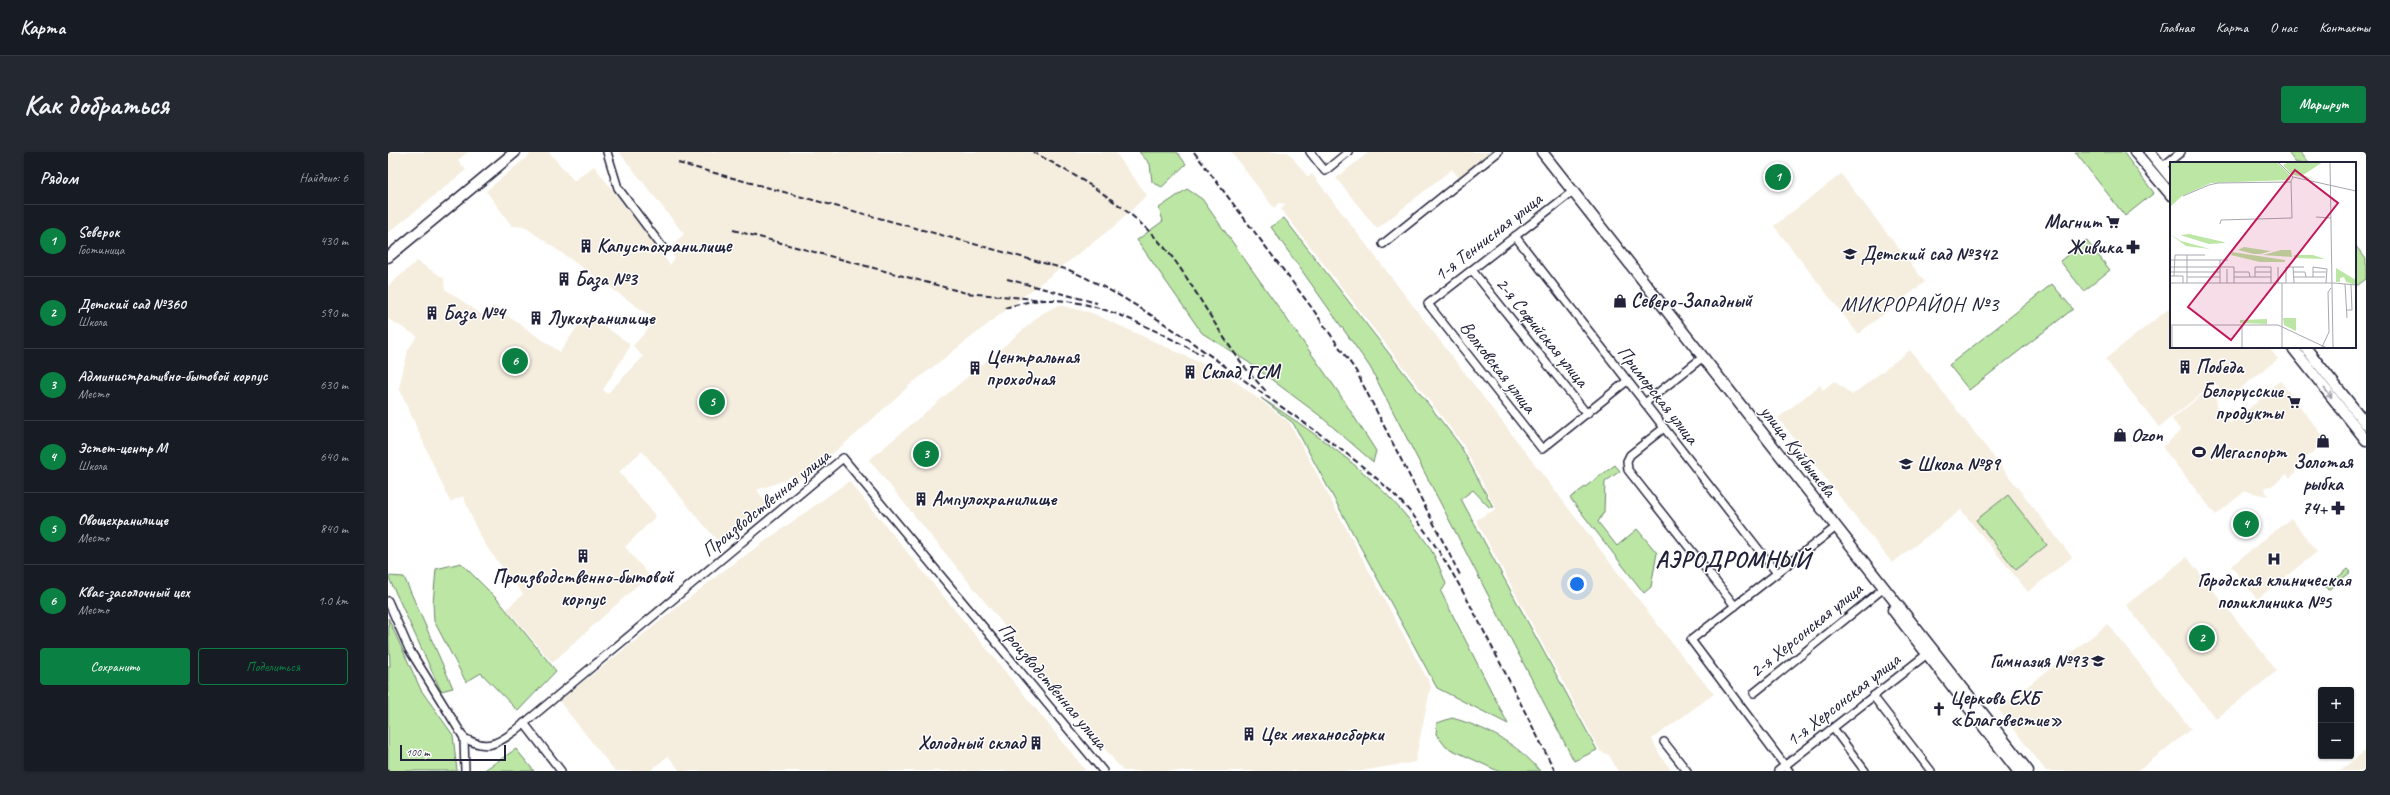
<!DOCTYPE html>
<html lang="ru">
<meta charset="utf-8">
<style>
:root{--surface:#171b24;--page:#242831;--text:#f1f3f6;--muted:#9ea1a6;--line:#363941;--accent:#0b8043}
body{margin:0;font-family:Caveat,sans-serif;background:var(--page);color:var(--text)}
.controls{position:absolute;right:12px;bottom:12px;display:grid;overflow:hidden;border-radius:4px;box-shadow:0 1px 3px #0004}
.controls button{width:36px;height:36px;display:grid;place-items:center;padding:0;border:0;border-bottom:1px solid var(--line);background:var(--surface);color:var(--text);font:20px sans-serif}
.scale{position:absolute;left:12px;bottom:10px;width:106px;box-sizing:border-box;padding-left:4px;border:2px solid #22223b;border-top:0;font-size:11px;line-height:14px;white-space:nowrap;color:#22223b;-webkit-text-stroke:3px #fff;paint-order:stroke}
.you{position:absolute;left:1189px;top:432px;width:14px;height:14px;margin:-10px;border:3px solid #fff;border-radius:50%;background:#1a73e8;box-shadow:0 0 0 6px #1a73e833}
.badge{display:grid;place-items:center;width:26px;height:26px;border-radius:50%;background:var(--accent);color:#fff;font-size:13px;font-weight:700}
.pin{position:absolute;translate:-50% -50%;border:2px solid #fff;box-shadow:0 1px 4px #0006}
.list{margin:0;padding:0;list-style:none}
h2{display:flex;justify-content:space-between;align-items:center;height:52px;margin:0;padding:0 16px;font-size:17px}
h2 small{font-size:13px;font-weight:400;color:var(--muted)}
.list li{display:grid;grid-template-columns:26px 1fr auto;gap:12px;align-items:center;box-sizing:border-box;height:72px;padding:0 16px;border-top:1px solid var(--line)}
.list b{display:block;font-size:15px;white-space:nowrap}
.list p{margin:0;font-size:13px;white-space:nowrap;color:var(--muted)}
.list em{font-size:13px;font-style:normal;color:var(--muted)}
.actions{display:flex;gap:8px;padding:12px 16px}
.actions a{flex:1;padding:9px 0;border:1px solid var(--accent);border-radius:4px;text-align:center;font-size:14px;color:var(--accent)}
.actions .main{background:var(--accent);color:#fff}
.map{position:relative;flex:none;width:1978px;height:619px;overflow:hidden;border-radius:4px}
header{display:flex;align-items:center;gap:24px;box-sizing:border-box;height:56px;padding:0 20px;background:var(--surface);border-bottom:1px solid var(--line)}
header strong{font-size:19px}
nav{display:flex;gap:22px;margin-inline-start:auto;font-size:14px}
.intro{display:flex;align-items:center;justify-content:space-between;box-sizing:border-box;height:96px;padding:0 24px}
h1{margin:0;font-size:28px}
.button{padding:10px 18px;border-radius:4px;background:var(--accent);color:#fff;font-size:14px;font-weight:700}
main{display:flex;gap:24px;padding:0 24px}
aside{flex:1;background:var(--surface);border-radius:4px;box-shadow:0 1px 3px #0004}
.map>svg:first-child{display:block}
.built{fill:#f5eedf}
.green{fill:#bbe6a3;stroke:#6e846f}
.lines{fill:none;stroke-linecap:round;stroke-linejoin:round}
.street-casing{stroke:#22223b;stroke-width:10}
.secondary-casing{stroke:#22223b;stroke-width:13}
.street{stroke:#fff;stroke-width:7}
.secondary{stroke:#fff;stroke-width:10}
.rail{stroke:#22223b;stroke-width:2;stroke-dasharray:6 3;stroke-linecap:butt}
.oneway{stroke:#9c9ca7}
.labels{text-anchor:middle;dominant-baseline:central;stroke-width:3;stroke-linejoin:round;paint-order:stroke}
.poi-label{font-size:19px;font-weight:bold;fill:#22223b;stroke:#fff;text-anchor:start}
.street-label{font-size:19px;fill:#22223b;stroke:#fff}
.quarter-label{font-size:21px;letter-spacing:1px;fill:#22223b;stroke:#fff}
.district-label{font-size:23px;font-weight:bold;letter-spacing:1px;fill:#22223b;stroke:#fff}
.inset-road{fill:none;stroke:#a7a7b1;stroke-width:1}
.view{fill:#c2185b;fill-opacity:0.15;stroke:#c2185b;stroke-width:2}
.inset-edge{fill:none;stroke:#22223b;stroke-width:2}
</style>
<header>
<strong>Карта</strong>
<nav><a>Главная</a><a>Карта</a><a>О нас</a><a>Контакты</a></nav>
</header>
<div class="intro"><h1>Как добраться</h1><a class="button">Маршрут</a></div>
<main>
<aside>
<h2>Рядом<small>Найдено: 6</small></h2>
<ul class="list">
<li><span class="badge">1</span><div><b>Sеверок</b><p>Гостиница</p></div><em>430 m</em></li>
<li><span class="badge">2</span><div><b>Детский сад №360</b><p>Школа</p></div><em>590 m</em></li>
<li><span class="badge">3</span><div><b>Административно-бытовой корпус</b><p>Место</p></div><em>630 m</em></li>
<li><span class="badge">4</span><div><b>Эстет-центр М</b><p>Школа</p></div><em>640 m</em></li>
<li><span class="badge">5</span><div><b>Овощехранилище</b><p>Место</p></div><em>840 m</em></li>
<li><span class="badge">6</span><div><b>Квас-засолочный цех</b><p>Место</p></div><em>1.0 km</em></li>
</ul>
<div class="actions"><a class="main">Сохранить</a><a>Поделиться</a></div>
</aside>
<div class="map">
<svg width="1978" height="619" viewBox="0 0 1978 619">
<rect width="100%" height="100%" fill="#fff"/>
<filter id="ink" filterUnits="userSpaceOnUse"><feTurbulence type="fractalNoise" baseFrequency=".025" numOctaves="2"/><feDisplacementMap in="SourceGraphic" scale="8" xChannelSelector="R" yChannelSelector="G"/><feConvolveMatrix kernelMatrix="1 2 1 2 8 2 1 2 1" color-interpolation-filters="sRGB"/></filter>
<g filter="url(#ink)">
<!-- built -->
<g class="built">
<path d="M 0,0 L 80,0 L 70,8 L 78,18 L 0,81 Z"/>
<path d="M 145,0 L 161,0 L 186,29 L 206,14 L 282,113 L 287,106 L 280,97 L 296,82 L 231,0 L 727,0 L 759,43 L 729,72 L 523,232 L 466,284 L 410,329 L 405,323 L 395,329 L 369,338 L 381,355 L 332,392 L 254,299 L 231,320 L 268,364 L 237,395 L 261,423 L 164,511 L 119,457 L 135,442 L 100,397 L 89,378 L 75,344 L 62,350 L 11,236 L 20,198 L 29,184 L 0,167 L 0,134 L 29,109 L 56,126 L 57,137 L 96,164 L 105,154 L 172,200 L 198,162 L 241,191 L 241,196 L 215,238 L 219,242 L 255,205 L 245,194 L 268,168 L 137,75 L 124,74 L 98,39 Z"/>
<path d="M 843,0 L 900,0 L 920,25 L 924,22 L 1287,495 L 1326,542 L 1264,587 L 1272,603 L 1284,619 L 1230,619 L 1221,603 L 1212,599 L 1088,368 L 1108,357 L 1074,291 L 893,57 L 898,52 L 891,51 L 886,56 Z"/>
<path d="M 981,0 L 1105,0 L 1071,26 L 1064,17 L 989,77 L 948,26 Z"/>
<path d="M 1453,22 L 1537,130 L 1470,182 L 1386,74 Z"/>
<path d="M 671,153 L 704,161 L 839,223 L 901,270 L 1043,534 L 1027,610 L 973,619 L 735,619 L 481,308 L 655,161 Z"/>
<path d="M 1783,155 L 1783,195 L 1880,195 L 1890,207 L 1839,247 L 1827,231 L 1771,275 L 1717,207 Z"/>
<path d="M 1522,198 L 1684,405 L 1640,440 L 1573,358 L 1504,411 L 1390,266 L 1432,233 L 1435,238 L 1446,229 L 1464,243 Z"/>
<path d="M 1892,229 L 1939,289 L 1908,314 L 1907,321 L 1902,326 L 1899,322 L 1882,335 L 1881,334 L 1877,336 L 1879,344 L 1857,339 L 1828,363 L 1774,295 L 1793,279 L 1784,267 L 1820,238 L 1828,243 L 1829,255 L 1842,271 L 1883,239 L 1881,237 Z"/>
<path d="M 461,329 L 657,568 L 698,619 L 292,619 L 280,604 L 262,619 L 227,619 L 171,549 L 334,420 Z"/>
<path d="M 1903,366 L 1929,400 L 1869,447 L 1843,414 Z"/>
<path d="M 1799,405 L 1889,519 L 1828,567 L 1738,453 Z"/>
<path d="M 1720,472 L 1803,577 L 1750,619 L 1658,619 L 1610,557 Z"/>
<path d="M 1978,598 L 1978,619 L 1952,619 Z"/>
</g>
<!-- green -->
<g class="green">
<path d="M 751,0 L 789,0 L 798,12 L 774,35 L 764,30 L 762,12 Z"/>
<path d="M 1687,0 L 1735,0 L 1766,41 L 1737,64 Z"/>
<path d="M 1902,0 L 1912,0 L 1921,11 L 1908,11 L 1901,2 Z"/>
<path d="M 799,37 L 814,47 L 949,238 L 988,299 L 985,310 L 931,263 L 860,210 L 814,181 L 749,88 L 775,69 L 771,56 Z"/>
<path d="M 896,66 L 1072,293 L 1105,355 L 1101,355 L 1085,338 L 1073,347 L 1209,598 L 1186,609 L 982,215 L 883,75 Z"/>
<path d="M 1698,88 L 1722,118 L 1696,139 L 1672,109 Z"/>
<path d="M 1967,93 L 1978,107 L 1978,127 L 1970,133 L 1967,133 Z"/>
<path d="M 1664,132 L 1685,157 L 1581,238 L 1561,213 Z"/>
<path d="M 873,246 C 935,286 999,331 1040,393 C 1048,405 1053,419 1058,432 L 1053,440 L 1120,572 L 1049,536 L 905,271 Z"/>
<path d="M 1227,313 L 1232,319 L 1217,330 L 1216,360 L 1210,370 L 1229,394 L 1249,377 L 1269,401 L 1263,435 L 1256,441 L 1182,346 Z"/>
<path d="M 1620,343 L 1659,393 L 1628,418 L 1588,368 Z"/>
<path d="M 73,411 L 110,448 L 168,519 L 130,559 L 93,521 L 78,530 L 46,469 L 45,451 L 48,417 Z"/>
<path d="M 1960,417 L 1963,420 L 1940,438 L 1938,435 Z"/>
<path d="M 0,424 L 16,425 L 65,536 L 53,539 Z"/>
<path d="M 0,466 L 33,538 L 65,583 L 69,619 L 0,619 L 0,514 L 2,514 Z"/>
<path d="M 1064,566 C 1097,575 1130,592 1152,619 L 1110,619 L 1058,595 L 1048,582 L 1049,571 Z"/>
<path d="M 128,597 L 146,619 L 95,619 Z"/>
</g>
<g class="lines">
<!-- street casing -->
<g class="street-casing">
<g id="street">
<path d="M 219,0 L 230,36 L 275,96"/>
<path d="M 922,0 L 937,19 L 960,0"/>
<path d="M 1774,15 L 1793,0"/>
<path d="M 1180,43 L 1040,152 L 1154,297 L 1239,229"/>
<path d="M 1127,84 L 1389,421"/>
<path d="M 995,92 L 1110,0"/>
<path d="M 1084,118 L 1199,262"/>
<path d="M 1257,251 L 1310,209"/>
<path d="M 1276,276 L 1242,303 L 1239,309 L 1240,318 L 1347,454"/>
<path d="M 0,449 L 21,497 L 76,586 L 77,619"/>
<path d="M 1366,541 L 1491,440"/>
<path d="M 1485,544 L 1543,619"/>
<path d="M 136,571 L 173,619"/>
<path d="M 1445,576 L 1477,619"/>
<path d="M 76,586 C 98,598 108,593 127,579 L 455,306 L 715,619"/>
<path d="M 1276,590 L 1299,619"/>
<path d="M 1390,619 L 1539,502"/>
<path d="M 1401,619 L 1303,488 L 1443,379"/>
</g>
</g>
<!-- secondary casing -->
<g class="secondary-casing">
<g id="secondary">
<path d="M 1154,0 L 1640,619"/>
<path d="M 1747,0 L 1783,43"/>
<path d="M 1762,0 L 1783,26"/>
<path d="M 0,105 L 127,0"/>
<path d="M 1904,195 L 1978,288"/>
<path d="M 1917,195 L 1978,272"/>
<path d="M 1505,458 L 1630,619"/>
</g>
</g>
<!-- street -->
<use href="#street" class="street"/>
<!-- secondary -->
<use href="#secondary" class="secondary"/>
<!-- rail -->
<g class="rail">
<path d="M 645,0 C 700,30 753,61 790,113 C 819,155 841,202 878,239"/>
<path d="M 806,0 L 924,156 L 968,219 L 1073,425"/>
<path d="M 290,11 L 681,118 C 753,150 814,198 878,244 C 926,278 992,321 1028,367 C 1059,407 1082,452 1105,497 C 1126,538 1146,578 1167,619"/>
<path d="M 345,78 L 578,141 L 658,148"/>
<path d="M 619,127 L 709,151"/>
<path d="M 617,156 C 630,152 645,148 659,148 C 711,147 769,179 814,203"/>
</g>
</g>
<!-- one-way arrows -->
<defs><path id="oneway-shaft" d="M-6 0H5M1.5-3L5.5 0L1.5 3" fill="none" stroke-width="1.6" stroke-linecap="round" stroke-linejoin="round"/></defs>
<use class="oneway" href="#oneway-shaft" transform="translate(1940 241) rotate(51)"/>
</g>
<!-- icons -->
<defs>
<g id="supermarket-bare" transform="scale(1.08)"><path d="M-6-5.5h2.5l.6 2H6L4.5 2H-2.5L-4.4-4H-6ZM-1.5 3.2a1.3 1.3 0 1 0 .1 0ZM3 3.2a1.3 1.3 0 1 0 .1 0Z" fill="#22223b" stroke="#fff" stroke-width="2.5" paint-order="stroke"/></g>
<g id="building-bare" transform="scale(1.08)"><path d="M-4-6H4V6H1V3H-1V6H-4ZM-2.5-4.3h1.7v1.8h-1.7ZM.8-4.3h1.7v1.8H.8ZM-2.5-1h1.7V.8h-1.7ZM.8-1h1.7V.8H.8Z" fill="#22223b" stroke="#fff" stroke-width="2.5" paint-order="stroke"/></g>
<g id="pharmacy-bare" transform="scale(1.08)"><path d="M-2-6h4v4h4v4h-4v4h-4v-4h-4v-4h4Z" fill="#22223b" stroke="#fff" stroke-width="2.5" paint-order="stroke"/></g>
<g id="school-bare" transform="scale(1.08)"><path d="M0-5L7-2L0 1L-7-2ZM-4 1L0 2.5L4 1V4Q0 6-4 4Z" fill="#22223b" stroke="#fff" stroke-width="2.5" paint-order="stroke"/></g>
<g id="shop-bare" transform="scale(1.08)"><path d="M-5-2.5h2.3a2.7 3.5 0 0 1 5.4 0H5L5.5 6h-11ZM-1.5-2.5h3a1.5 2.3 0 0 0-3 0Z" fill="#22223b" stroke="#fff" stroke-width="2.5" paint-order="stroke"/></g>
<g id="stadium-bare" transform="scale(1.08)"><path d="M0-5a6.5 5 0 1 0 0 10a6.5 5 0 1 0 0-10ZM-3.5-1.8h7v3.6h-7Z" fill="#22223b" stroke="#fff" stroke-width="2.5" paint-order="stroke"/></g>
<g id="hospital-bare" transform="scale(1.08)"><path d="M-5-5h3v3.5h4V-5h3V5h-3V1.5h-4V5h-3Z" fill="#22223b" stroke="#fff" stroke-width="2.5" paint-order="stroke"/></g>
<g id="church-bare" transform="scale(1.08)"><path d="M-1.2-6h2.4v3.5h3.3v2.4h-3.3V6h-2.4V-.1h-3.3v-2.4h3.3Z" fill="#22223b" stroke="#fff" stroke-width="2.5" paint-order="stroke"/></g>
</defs>
<g fill-rule="evenodd">
<use href="#supermarket-bare" x="1725" y="70"/>
<use href="#building-bare" x="198" y="94"/>
<use href="#pharmacy-bare" x="1745" y="95"/>
<use href="#school-bare" x="1462" y="102"/>
<use href="#building-bare" x="176" y="127"/>
<use href="#shop-bare" x="1232" y="149"/>
<use href="#building-bare" x="44" y="161"/>
<use href="#building-bare" x="148" y="166"/>
<use href="#building-bare" x="1797" y="215"/>
<use href="#building-bare" x="587" y="216"/>
<use href="#building-bare" x="802" y="220"/>
<use href="#supermarket-bare" x="1906" y="250"/>
<use href="#shop-bare" x="1732" y="283"/>
<use href="#shop-bare" x="1935" y="289"/>
<use href="#stadium-bare" x="1811" y="300"/>
<use href="#school-bare" x="1518" y="312"/>
<use href="#building-bare" x="533" y="347"/>
<use href="#pharmacy-bare" x="1950" y="356"/>
<use href="#building-bare" x="195" y="404"/>
<use href="#hospital-bare" x="1886" y="407"/>
<use href="#school-bare" x="1710" y="509"/>
<use href="#church-bare" x="1551" y="557"/>
<use href="#building-bare" x="861" y="582"/>
<use href="#building-bare" x="648" y="591"/>
</g>
<g class="labels">
<!-- poi labels -->
<g class="poi-label">
<text x="1714" y="70" text-anchor="end">Магнит</text>
<text x="209" y="94">Капустохранилище</text>
<text x="1734" y="95" text-anchor="end">Живика</text>
<text x="1473" y="102">Детский сад №342</text>
<text x="187" y="127">База №3</text>
<text x="1243" y="149">Северо-Западный</text>
<text x="55" y="161">База №4</text>
<text x="159" y="166">Лукохранилище</text>
<text x="598" y="205">Центральная<tspan x="598" dy="22">проходная</tspan></text>
<text x="1808" y="215">Победа</text>
<text x="813" y="220">Склад ГСМ</text>
<text x="1895" y="239" text-anchor="end">Белорусские<tspan x="1895" dy="22">продукты</tspan></text>
<text x="1743" y="283">Ozon</text>
<text x="1822" y="300">Мегаспорт</text>
<text x="1935" y="310" text-anchor="middle">Золотая<tspan x="1935" dy="22">рыбка</tspan></text>
<text x="1529" y="312">Школа №89</text>
<text x="544" y="347">Ампулохранилище</text>
<text x="1939" y="356" text-anchor="end">74+</text>
<text x="195" y="425" text-anchor="middle">Производственно-бытовой<tspan x="195" dy="22">корпус</tspan></text>
<text x="1886" y="428" text-anchor="middle">Городская клиническая<tspan x="1886" dy="22">поликлиника №5</tspan></text>
<text x="1699" y="509" text-anchor="end">Гимназия №93</text>
<text x="1562" y="546">Церковь ЕХБ<tspan x="1562" dy="22">«Благовестие»</tspan></text>
<text x="872" y="582">Цех механосборки</text>
<text x="637" y="591" text-anchor="end">Холодный склад</text>
</g>
<!-- street labels -->
<g class="street-label">
<text transform="translate(1100 85) rotate(-38)">1-я Теннисная улица</text>
<text transform="translate(1154 180) rotate(51)">2-я Софийская улица</text>
<text transform="translate(1110 215) rotate(52)">Волховская улица</text>
<text transform="translate(1270 243) rotate(52)">Приморская улица</text>
<text transform="translate(1410 299) rotate(52)">улица Куйбышева</text>
<text transform="translate(378 351) rotate(-39)">Производственная улица</text>
<text transform="translate(1418 478) rotate(-39)">2-я Херсонская улица</text>
<text transform="translate(665 534) rotate(50)">Производственная улица</text>
<text transform="translate(1455 548) rotate(-38)">1-я Херсонская улица</text>
</g>
<!-- quarter labels -->
<g class="quarter-label">
<text x="1532" y="152">МИКРОРАЙОН №3</text>
</g>
<!-- district labels -->
<g class="district-label">
<text x="1345" y="407">АЭРОДРОМНЫЙ</text>
</g>
</g>
<!-- overview -->
<g transform="translate(1782 10)">
<rect width="186" height="186" fill="#fff"/>
<path d="M 0,0 L 107,0 L 119,12 L 120,18 L 41,21 L 12,34 L 0,45 ZM 119,0 L 153,0 L 133,13 L 144,18 L 121,12 L 113,3 ZM 0,72 L 11,79 L 40,87 L 16,84 ZM 19,72 L 54,80 L 55,81 L 39,82 L 10,73 ZM 74,85 L 100,89 L 104,88 L 91,92 L 84,92 L 68,88 ZM 111,88 L 121,88 L 122,95 L 93,93 ZM 62,90 L 115,98 L 115,100 L 90,100 L 61,93 ZM 124,93 L 143,93 L 155,97 L 124,96 ZM 166,106 L 186,118 L 186,123 L 176,120 L 174,115 L 170,116 L 170,120 L 166,120 ZM 113,156 L 126,156 L 126,169 L 114,163 ZM 97,157 L 97,162 L 70,161 L 70,158 Z" fill="#bbe6a3"/>
<path class="inset-road" d="M 108,0 L 123,15 L 186,29M 160,0 L 163,186M 13,34 L 39,23 L 48,21 L 121,20M 146,55 L 161,56M 50,62 L 51,58 L 122,56 L 121,19 L 123,15M 17,93 L 17,121M 0,98 L 58,98M 0,105 L 64,105 L 64,121M 108,105 L 108,121M 123,105 L 124,121M 57,107 L 57,121M 0,110 L 50,110M 64,110 L 79,110 L 80,115M 85,110 L 101,110M 123,110 L 135,110 L 136,115M 143,110 L 156,110M 0,114 L 13,114 L 13,121M 4,114 L 5,93 L 35,93M 17,115 L 50,115M 64,115 L 101,115M 85,115 L 85,105 L 101,105 L 101,121M 123,115 L 155,115M 143,115 L 143,105 L 157,107 L 156,121M 0,121 L 164,121 L 186,123M 50,121 L 50,98M 116,121 L 116,105 L 134,105M 175,122 L 177,156M 176,148 L 182,148 L 181,122M 0,163 L 108,163 L 157,186M 72,163 L 72,186M 2,164 L 2,186M 152,185 L 159,170 L 158,130 L 161,126M 112,186 L 112,121"/>
<path class="view" d="M 125,8 L 168,41 L 61,178 L 18,145 Z"/>
<rect width="186" height="186" class="inset-edge"/>
</g>
</svg>
<div class="controls">
<button>+</button>
<button>−</button>
</div>
<div class="scale">100 m</div>
<div class="you"></div>
<div class="pin badge" style="left:1390px;top:25px">1</div>
<div class="pin badge" style="left:1814px;top:486px">2</div>
<div class="pin badge" style="left:538px;top:302px">3</div>
<div class="pin badge" style="left:1858px;top:372px">4</div>
<div class="pin badge" style="left:324px;top:250px">5</div>
<div class="pin badge" style="left:127px;top:209px">6</div>
</div>
</main>
